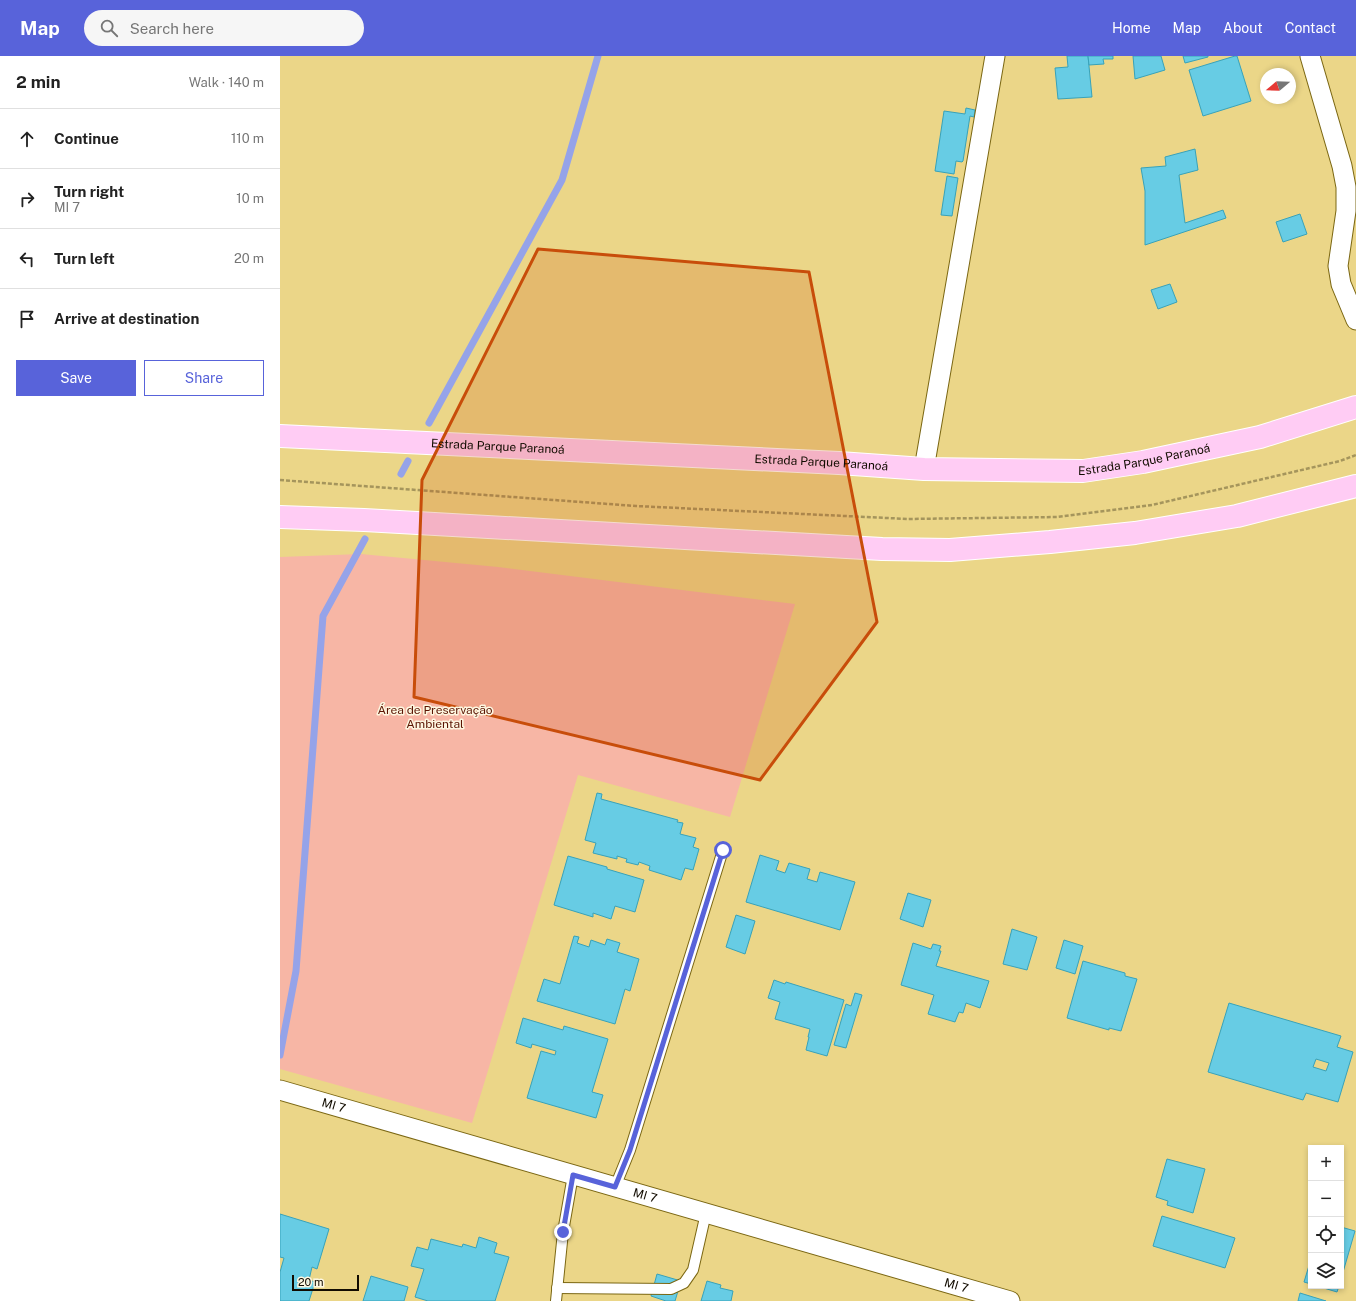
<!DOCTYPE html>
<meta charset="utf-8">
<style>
:root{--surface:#fff;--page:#f6f6f6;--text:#222;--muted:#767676;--line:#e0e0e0;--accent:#5863da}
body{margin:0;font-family:"Public Sans",sans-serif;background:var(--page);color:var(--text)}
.controls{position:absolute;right:12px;bottom:12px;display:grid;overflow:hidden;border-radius:0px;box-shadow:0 2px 6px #0003}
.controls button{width:36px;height:36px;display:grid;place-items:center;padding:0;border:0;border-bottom:1px solid var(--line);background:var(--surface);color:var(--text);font:20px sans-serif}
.compass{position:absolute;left:980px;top:12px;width:36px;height:36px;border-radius:50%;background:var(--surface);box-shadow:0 2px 6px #0003;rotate:251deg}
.scale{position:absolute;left:12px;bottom:10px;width:67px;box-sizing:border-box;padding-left:4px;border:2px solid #120c00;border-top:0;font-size:11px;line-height:14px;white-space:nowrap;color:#120c00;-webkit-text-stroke:3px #fdf7e1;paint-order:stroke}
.stop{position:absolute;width:12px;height:12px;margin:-9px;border:3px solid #5863da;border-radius:50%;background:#fff}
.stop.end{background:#5863da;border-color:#fff;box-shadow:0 1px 4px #0008}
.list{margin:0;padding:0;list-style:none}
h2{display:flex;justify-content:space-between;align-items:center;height:52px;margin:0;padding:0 16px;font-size:17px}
h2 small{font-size:13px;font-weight:400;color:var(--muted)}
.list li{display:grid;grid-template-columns:26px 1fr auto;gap:12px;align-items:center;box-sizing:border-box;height:60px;padding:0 16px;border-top:1px solid var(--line)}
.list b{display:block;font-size:15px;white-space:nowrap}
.list p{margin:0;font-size:13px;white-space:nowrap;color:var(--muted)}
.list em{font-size:13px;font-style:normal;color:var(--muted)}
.actions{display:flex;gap:8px;padding:12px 16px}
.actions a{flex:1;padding:9px 0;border:1px solid var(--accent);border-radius:0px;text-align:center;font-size:14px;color:var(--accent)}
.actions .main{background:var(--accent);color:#fff}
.icon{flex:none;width:22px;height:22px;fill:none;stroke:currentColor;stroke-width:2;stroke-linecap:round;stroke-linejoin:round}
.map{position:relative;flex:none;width:1076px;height:1245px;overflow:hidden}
header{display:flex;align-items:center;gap:24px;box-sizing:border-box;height:56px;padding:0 20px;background:var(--accent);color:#fff}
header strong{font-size:19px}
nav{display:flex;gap:22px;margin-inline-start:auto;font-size:14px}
.search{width:280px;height:36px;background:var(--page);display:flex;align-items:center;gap:10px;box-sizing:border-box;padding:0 14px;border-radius:22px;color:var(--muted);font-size:15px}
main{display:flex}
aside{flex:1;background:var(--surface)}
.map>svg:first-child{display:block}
.green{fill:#f7b6a5}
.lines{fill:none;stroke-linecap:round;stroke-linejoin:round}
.stream{stroke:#95a3e9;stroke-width:7}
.building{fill:#67cce4;stroke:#38a2b9;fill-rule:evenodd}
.lane-casing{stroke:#7b6713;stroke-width:12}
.street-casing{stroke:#7b6713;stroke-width:21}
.primary-casing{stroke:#fff;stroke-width:24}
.path{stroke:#a5955c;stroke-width:2.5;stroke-dasharray:4 2;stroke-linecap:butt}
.lane{stroke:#fff;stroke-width:10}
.street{stroke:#fff;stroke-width:19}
.primary{stroke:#ffccf4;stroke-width:22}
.route{stroke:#5863da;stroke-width:5}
.marked{fill:#c84d0a;fill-opacity:0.2;stroke:#c84d0a;stroke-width:3;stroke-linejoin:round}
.labels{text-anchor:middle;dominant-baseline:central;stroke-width:3;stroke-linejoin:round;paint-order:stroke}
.street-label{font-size:12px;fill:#120c00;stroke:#fdf7e1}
.park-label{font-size:12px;fill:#5b1402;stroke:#fdf7e1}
</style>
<header>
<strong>Map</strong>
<div class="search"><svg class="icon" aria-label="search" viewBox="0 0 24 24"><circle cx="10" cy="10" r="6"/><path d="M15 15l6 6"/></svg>Search here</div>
<nav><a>Home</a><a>Map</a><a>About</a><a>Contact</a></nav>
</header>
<main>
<aside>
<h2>2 min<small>Walk · 140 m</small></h2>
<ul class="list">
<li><svg class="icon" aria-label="ahead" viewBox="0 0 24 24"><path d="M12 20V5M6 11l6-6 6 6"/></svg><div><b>Continue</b></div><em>110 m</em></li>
<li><svg class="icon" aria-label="right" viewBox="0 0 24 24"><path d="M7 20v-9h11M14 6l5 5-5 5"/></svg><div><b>Turn right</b><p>MI 7</p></div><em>10 m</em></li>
<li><svg class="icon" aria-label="left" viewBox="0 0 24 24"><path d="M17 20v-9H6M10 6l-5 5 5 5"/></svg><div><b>Turn left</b></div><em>20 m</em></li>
<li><svg class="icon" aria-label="arrive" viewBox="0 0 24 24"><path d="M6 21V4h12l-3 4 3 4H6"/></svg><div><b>Arrive at destination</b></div></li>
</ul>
<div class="actions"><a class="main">Save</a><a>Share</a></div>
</aside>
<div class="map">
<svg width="1076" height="1245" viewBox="0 0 1076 1245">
<rect width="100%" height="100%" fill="#ebd688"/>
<!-- green -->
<path class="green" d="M 81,498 L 218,511 L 515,548 L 450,761 L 298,719 L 192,1067 L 0,1013 L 0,501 Z"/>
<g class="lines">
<!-- stream -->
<g class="stream">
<path d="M 149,367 L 282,124 L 318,0"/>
<path d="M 121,418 L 128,405"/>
<path d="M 0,999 L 16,915 L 43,560 L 85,483"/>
</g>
</g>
<!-- building -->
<g class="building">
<path d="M 787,0 L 808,0 L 812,41 L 778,43 L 775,12 L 788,11 Z"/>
<path d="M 808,0 L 833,0 L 833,3 L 823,3 L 824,8 L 809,9 Z"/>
<path d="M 853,0 L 881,0 L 885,14 L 855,23 Z"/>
<path d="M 903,0 L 928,0 L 928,1 L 905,7 Z"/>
<path d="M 955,0 L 957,0 L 971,45 L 923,60 L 909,14 Z"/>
<path d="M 686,52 L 695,54 L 694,61 L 690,60 L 683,105 L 682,106 L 676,105 L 674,118 L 655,115 L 664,55 L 685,58 Z"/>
<path d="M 915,93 L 918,114 L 899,119 L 905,167 L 943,154 L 946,162 L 865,189 L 865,135 L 861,112 L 886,110 L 885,101 Z"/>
<path d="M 667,120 L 678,122 L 672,160 L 661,159 Z"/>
<path d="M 1020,158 L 1027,178 L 1003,186 L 996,166 Z"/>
<path d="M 890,228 L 897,246 L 878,253 L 871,234 Z"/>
<path d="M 317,737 L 322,738 L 321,743 L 398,764 L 397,766 L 403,767 L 400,778 L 416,782 L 413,791 L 419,793 L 413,814 L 405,812 L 401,824 L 369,814 L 370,810 L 359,806 L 358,809 L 346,806 L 347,803 L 337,800 L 337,803 L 313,797 L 316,787 L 305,784 Z"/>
<path d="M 480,799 L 499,805 L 496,814 L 505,817 L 509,807 L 530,813 L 527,823 L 537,826 L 540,816 L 575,826 L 560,874 L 466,846 Z"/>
<path d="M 288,800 L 327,811 L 327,813 L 364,824 L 355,856 L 335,850 L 331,863 L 313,857 L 313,861 L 274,849 Z"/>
<path d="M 628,837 L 651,844 L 643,871 L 620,863 Z"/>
<path d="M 456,859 L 475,865 L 465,898 L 446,891 Z"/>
<path d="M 732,873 L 757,881 L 747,914 L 723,908 Z"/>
<path d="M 294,880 L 299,881 L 297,887 L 309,891 L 311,884 L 325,889 L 327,883 L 340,887 L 337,896 L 359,903 L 350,935 L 345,933 L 335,968 L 257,945 L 264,923 L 280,928 Z"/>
<path d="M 784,884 L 803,890 L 795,918 L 776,912 Z"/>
<path d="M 633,887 L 651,893 L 653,888 L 661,890 L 659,895 L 661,895 L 656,910 L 709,925 L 700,952 L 686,947 L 683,957 L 679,956 L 675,966 L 648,958 L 654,939 L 621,929 Z"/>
<path d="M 803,905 L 845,917 L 845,920 L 857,923 L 841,975 L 829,972 L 829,974 L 787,962 Z"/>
<path d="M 494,924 L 505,928 L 506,926 L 564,944 L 547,1000 L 526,994 L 529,981 L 528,981 L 530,973 L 495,963 L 500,946 L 488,942 Z"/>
<path d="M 575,937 L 582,939 L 566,992 L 554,989 L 566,948 L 571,950 Z"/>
<path d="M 949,947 L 1061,980 L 1057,991 L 1073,996 L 1058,1046 L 1026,1037 L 1023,1044 L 928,1016 ZM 1036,1003 L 1049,1007 L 1046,1015 L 1033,1011 Z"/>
<path d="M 243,962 L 283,974 L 284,970 L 328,983 L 312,1036 L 323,1039 L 316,1062 L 247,1042 L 261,995 L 275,999 L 276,995 L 252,988 L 251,992 L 236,987 Z"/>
<path d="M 887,1103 L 925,1113 L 913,1157 L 887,1149 L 888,1145 L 876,1141 Z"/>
<path d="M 0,1158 L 49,1173 L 37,1213 L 32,1211 L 29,1224 L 35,1226 L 29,1245 L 0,1245 L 0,1216 L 4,1202 L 0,1201 Z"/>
<path d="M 882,1160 L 955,1182 L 945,1212 L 873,1190 Z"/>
<path d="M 1061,1171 L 1075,1175 L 1061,1223 Z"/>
<path d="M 199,1181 L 217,1187 L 214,1197 L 229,1201 L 215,1245 L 148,1245 L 135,1241 L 144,1213 L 131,1210 L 137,1191 L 148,1194 L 151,1183 L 182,1191 L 183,1188 L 196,1192 Z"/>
<path d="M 1031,1203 L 1031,1228 L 1024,1226 Z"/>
<path d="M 377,1218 L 401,1225 L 395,1245 L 386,1245 L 371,1240 Z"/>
<path d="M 91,1220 L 128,1231 L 124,1245 L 83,1245 Z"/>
<path d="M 427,1225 L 441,1229 L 440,1232 L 453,1235 L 451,1245 L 421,1245 Z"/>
<path d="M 1037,1230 L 1059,1230 L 1057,1236 Z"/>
<path d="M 1020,1237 L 1046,1245 L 1018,1245 Z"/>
</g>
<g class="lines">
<!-- lane casing -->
<g class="lane-casing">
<g id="lane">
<path d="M 335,1131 L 350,1094 L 443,794"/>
<path d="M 277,1232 L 391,1233 L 404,1227 L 413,1214 L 426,1157"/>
<path d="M 276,1245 L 283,1176 L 293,1119"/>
</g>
</g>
<!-- street casing -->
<g class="street-casing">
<g id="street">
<path d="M 1030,0 L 1062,110 L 1066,131 L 1066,155 L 1058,210 L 1061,228 L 1076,264"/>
<path d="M 644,413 L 715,0"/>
<path id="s1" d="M 0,1034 L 730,1245"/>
</g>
</g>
<!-- primary casing -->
<g class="primary-casing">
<g id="primary">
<path id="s2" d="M 0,380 L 559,407 L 644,413 L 803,415 L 863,406 L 980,381 L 1076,351"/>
<path d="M 0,461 L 84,464 L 602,493 L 670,494 L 770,486 L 855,477 L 957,460 L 1076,430"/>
</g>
</g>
<!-- path -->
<path class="path" d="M 0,424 L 356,450 L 628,463 L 777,461 L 872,449 L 1060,405 L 1076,399"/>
<!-- lane -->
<use href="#lane" class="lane"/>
<!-- street -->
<use href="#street" class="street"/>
<!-- primary -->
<use href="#primary" class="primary"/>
</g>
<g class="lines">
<!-- route -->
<path class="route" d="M 283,1176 L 293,1119 L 335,1131 L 350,1094 L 443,794"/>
</g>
<!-- marked area -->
<path class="marked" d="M 258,193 L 529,216 L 597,566 L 480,724 L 134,641 L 142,424 Z"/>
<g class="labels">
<!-- street labels -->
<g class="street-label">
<text stroke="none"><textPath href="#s2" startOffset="218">Estrada Parque Paranoá</textPath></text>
<text stroke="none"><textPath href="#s2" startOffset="866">Estrada Parque Paranoá</textPath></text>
<text stroke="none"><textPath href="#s2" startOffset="542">Estrada Parque Paranoá</textPath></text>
<text stroke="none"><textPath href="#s1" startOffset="56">MI 7</textPath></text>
<text stroke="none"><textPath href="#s1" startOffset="380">MI 7</textPath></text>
<text stroke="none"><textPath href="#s1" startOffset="704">MI 7</textPath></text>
</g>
<!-- park labels -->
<g class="park-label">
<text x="155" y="654">Área de Preservação<tspan x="155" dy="14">Ambiental</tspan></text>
</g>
</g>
</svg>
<div class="controls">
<button>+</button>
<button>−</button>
<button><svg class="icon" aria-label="locate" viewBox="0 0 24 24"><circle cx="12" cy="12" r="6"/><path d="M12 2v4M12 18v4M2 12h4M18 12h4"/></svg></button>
<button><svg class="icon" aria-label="layers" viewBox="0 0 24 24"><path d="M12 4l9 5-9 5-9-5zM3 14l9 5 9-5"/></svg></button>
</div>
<svg class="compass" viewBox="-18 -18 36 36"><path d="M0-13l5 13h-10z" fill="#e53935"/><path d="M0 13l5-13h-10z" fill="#767676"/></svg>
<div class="scale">20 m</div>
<div class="stop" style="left:443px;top:794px"></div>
<div class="stop end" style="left:283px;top:1176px"></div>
</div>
</main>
